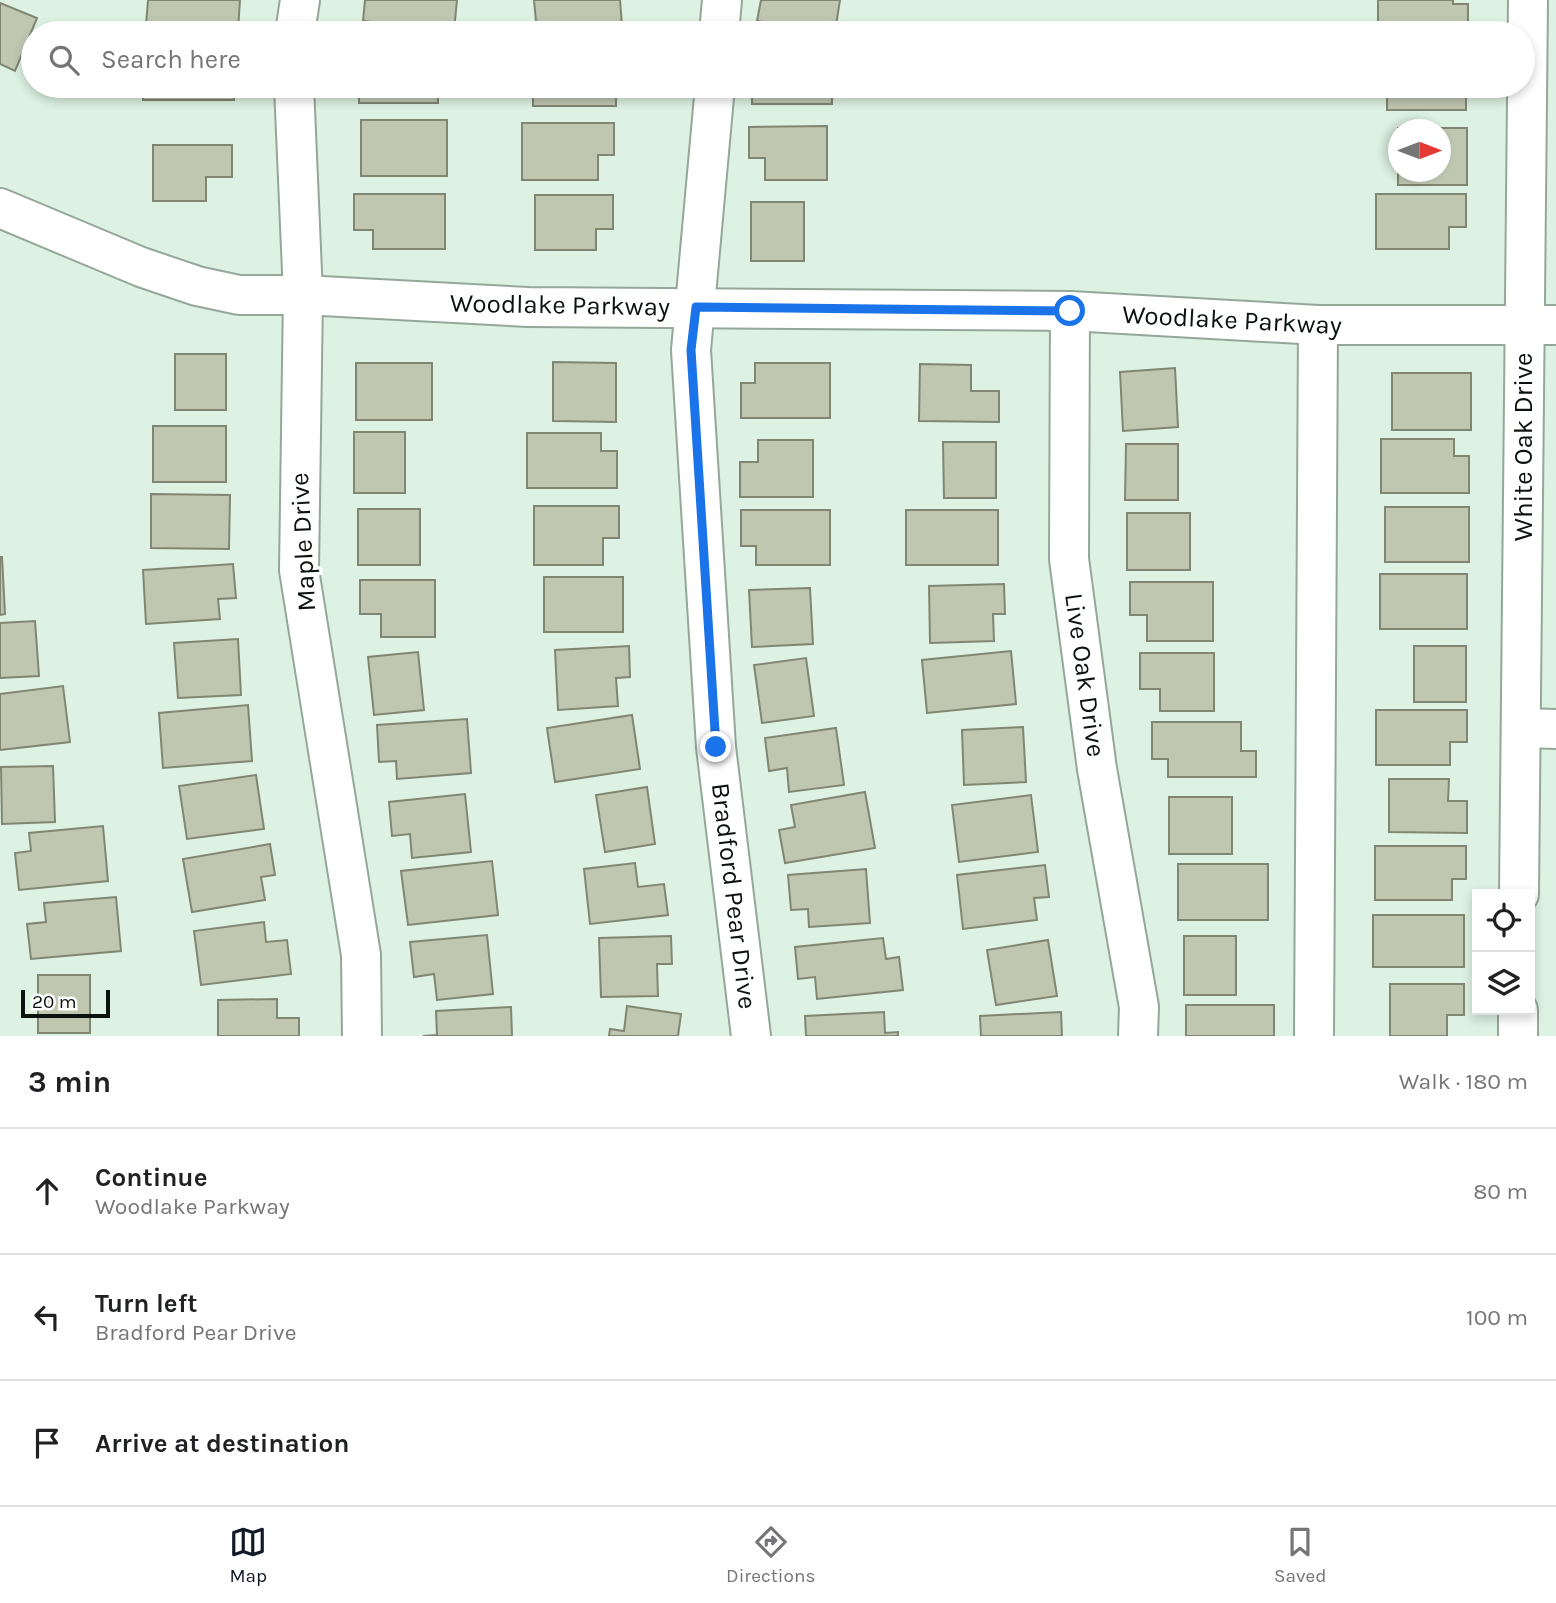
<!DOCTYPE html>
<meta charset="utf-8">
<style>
:root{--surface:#fff;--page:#f6f6f6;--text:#202124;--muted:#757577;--line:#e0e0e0;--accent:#111827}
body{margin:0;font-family:Karla,sans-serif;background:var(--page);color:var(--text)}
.controls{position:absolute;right:21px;bottom:21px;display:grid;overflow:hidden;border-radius:0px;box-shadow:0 4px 10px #0003}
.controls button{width:63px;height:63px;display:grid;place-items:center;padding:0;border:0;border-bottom:2px solid var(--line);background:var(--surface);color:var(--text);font:35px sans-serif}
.compass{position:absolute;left:1388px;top:119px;width:63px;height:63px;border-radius:50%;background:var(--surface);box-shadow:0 4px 10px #0003;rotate:90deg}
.scale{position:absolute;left:21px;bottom:18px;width:89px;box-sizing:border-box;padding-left:7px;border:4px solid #0c130e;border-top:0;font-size:19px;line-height:24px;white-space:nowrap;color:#0c130e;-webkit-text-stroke:5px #fff;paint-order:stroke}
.stop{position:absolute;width:21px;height:21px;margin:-16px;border:5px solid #1a73e8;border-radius:50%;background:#fff}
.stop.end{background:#1a73e8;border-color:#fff;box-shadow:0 2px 7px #0008}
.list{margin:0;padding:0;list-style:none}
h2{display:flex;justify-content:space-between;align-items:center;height:91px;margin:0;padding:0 28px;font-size:30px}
h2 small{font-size:23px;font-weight:400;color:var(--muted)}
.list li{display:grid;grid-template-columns:46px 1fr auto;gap:21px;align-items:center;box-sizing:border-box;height:126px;padding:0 28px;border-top:2px solid var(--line)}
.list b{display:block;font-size:26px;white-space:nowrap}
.list p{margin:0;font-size:23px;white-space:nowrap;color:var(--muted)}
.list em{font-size:23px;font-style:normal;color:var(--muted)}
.icon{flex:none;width:38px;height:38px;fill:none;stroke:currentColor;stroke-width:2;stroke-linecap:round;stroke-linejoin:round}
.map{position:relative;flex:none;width:1556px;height:1036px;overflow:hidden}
.search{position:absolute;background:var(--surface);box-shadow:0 4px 10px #0003;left:21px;right:21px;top:21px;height:77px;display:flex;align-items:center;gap:18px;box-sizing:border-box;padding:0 24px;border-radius:38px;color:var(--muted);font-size:26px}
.sheet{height:469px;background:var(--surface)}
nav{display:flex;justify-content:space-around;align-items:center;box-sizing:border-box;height:98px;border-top:2px solid var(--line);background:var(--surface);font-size:19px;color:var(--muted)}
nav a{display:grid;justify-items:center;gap:4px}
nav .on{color:var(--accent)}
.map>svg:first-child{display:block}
.building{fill:#c0c7b1;stroke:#808672;stroke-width:2;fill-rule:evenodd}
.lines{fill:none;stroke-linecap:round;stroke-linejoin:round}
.minor-casing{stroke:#94a899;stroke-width:42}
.minor{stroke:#fff;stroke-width:38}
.route{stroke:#1a73e8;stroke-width:9}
.labels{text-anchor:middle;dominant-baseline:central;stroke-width:7;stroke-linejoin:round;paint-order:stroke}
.street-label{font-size:26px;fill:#0c130e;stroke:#fff}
</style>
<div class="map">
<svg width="1556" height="1036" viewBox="0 0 1556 1036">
<rect width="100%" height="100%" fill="#ddf2e2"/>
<!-- building -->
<g class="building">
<path d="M 148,0 L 240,0 L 238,30 L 146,25 Z"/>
<path d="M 365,0 L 457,0 L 454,31 L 363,21 Z"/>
<path d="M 534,0 L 620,0 L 622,25 L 537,32 Z"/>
<path d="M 761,0 L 840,0 L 835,32 L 757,21 Z"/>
<path d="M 1378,0 L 1453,0 L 1453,4 L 1468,4 L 1468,33 L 1378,33 Z"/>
<path d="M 0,3 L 37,18 L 15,71 L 0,64 Z"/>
<rect x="143" y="86" width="91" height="14"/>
<rect x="359" y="86" width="79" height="17"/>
<rect x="533" y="86" width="83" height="20"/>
<rect x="752" y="86" width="80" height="18"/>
<rect x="1387" y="86" width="79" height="24"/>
<rect x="361" y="120" width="86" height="56"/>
<path d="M 522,123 L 614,123 L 614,155 L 598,155 L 598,180 L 522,180 Z"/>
<path d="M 827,126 L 827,180 L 765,180 L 765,158 L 749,158 L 749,127 Z"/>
<path d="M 1398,128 L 1467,128 L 1467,185 L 1398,185 ZM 1398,130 L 1440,130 L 1440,172 L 1398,172 Z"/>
<path d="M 153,145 L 232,145 L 232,177 L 206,177 L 206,201 L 153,201 Z"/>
<path d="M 354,194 L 445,194 L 445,249 L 373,249 L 373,230 L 354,230 Z"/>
<path d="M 1376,194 L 1466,194 L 1466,227 L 1449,227 L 1449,249 L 1376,249 Z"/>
<path d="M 535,195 L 613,195 L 613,229 L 596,229 L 596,250 L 535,250 Z"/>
<rect x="751" y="202" width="53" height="59"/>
<rect x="175" y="354" width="51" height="56"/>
<path d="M 553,362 L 616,363 L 616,422 L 553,421 Z"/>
<rect x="356" y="363" width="76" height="57"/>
<path d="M 755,363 L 830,363 L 830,418 L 741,418 L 741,383 L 755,383 Z"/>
<path d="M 920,364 L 971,365 L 971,391 L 999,391 L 999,422 L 919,421 Z"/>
<path d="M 1175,368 L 1178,427 L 1123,431 L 1120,372 Z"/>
<rect x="1392" y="373" width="79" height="57"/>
<rect x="153" y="426" width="73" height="56"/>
<rect x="354" y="432" width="51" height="61"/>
<path d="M 527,433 L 601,433 L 601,451 L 617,451 L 617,488 L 527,488 Z"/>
<path d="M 1381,439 L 1454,439 L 1454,456 L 1469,456 L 1469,493 L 1381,493 Z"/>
<path d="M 758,440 L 813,440 L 813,497 L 740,497 L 740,462 L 758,462 Z"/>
<path d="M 943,442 L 996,442 L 996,498 L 944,498 Z"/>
<path d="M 1126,444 L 1178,444 L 1178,500 L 1125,500 Z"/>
<path d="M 151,494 L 230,495 L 229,549 L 151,548 Z"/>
<path d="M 534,506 L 619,506 L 619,538 L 603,538 L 603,565 L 534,565 Z"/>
<rect x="1385" y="507" width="84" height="55"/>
<rect x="358" y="509" width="62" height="56"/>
<path d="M 741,510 L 830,510 L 830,565 L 756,565 L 756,546 L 741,546 Z"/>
<rect x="906" y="510" width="92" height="55"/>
<rect x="1127" y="513" width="63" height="57"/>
<path d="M 0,557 L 2,557 L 5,614 L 0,615 Z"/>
<path d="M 233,564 L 236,598 L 218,599 L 220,619 L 146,624 L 143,570 Z"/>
<rect x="1380" y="574" width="87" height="55"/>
<rect x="544" y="577" width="79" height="55"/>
<path d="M 360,580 L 435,580 L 435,637 L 381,637 L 381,614 L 360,614 Z"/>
<path d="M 1130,582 L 1213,582 L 1213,641 L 1147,641 L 1147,615 L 1130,615 Z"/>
<path d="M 1004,584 L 1005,614 L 993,614 L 994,641 L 930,643 L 929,586 Z"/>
<path d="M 810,588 L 813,644 L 752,647 L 749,590 Z"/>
<path d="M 35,621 L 39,676 L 0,678 L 0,623 Z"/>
<path d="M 238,639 L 241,695 L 178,698 L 174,643 Z"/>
<path d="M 629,646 L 630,677 L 616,678 L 618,706 L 558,710 L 555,650 Z"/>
<rect x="1414" y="646" width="52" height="56"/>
<path d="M 1011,651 L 1016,704 L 927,713 L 922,660 Z"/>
<path d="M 418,652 L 424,710 L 374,715 L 368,657 Z"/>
<path d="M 1140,653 L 1214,653 L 1214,711 L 1160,711 L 1160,689 L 1140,689 Z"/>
<path d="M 806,658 L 814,716 L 762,723 L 754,665 Z"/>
<path d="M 63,686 L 70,742 L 0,750 L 0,694 Z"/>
<path d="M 248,705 L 252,761 L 163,768 L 159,713 Z"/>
<path d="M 1376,710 L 1467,710 L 1467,742 L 1450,742 L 1450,765 L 1376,765 Z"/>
<path d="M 632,715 L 640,769 L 555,782 L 547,728 Z"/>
<path d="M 467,719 L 471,773 L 397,779 L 396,761 L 379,762 L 377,725 Z"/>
<path d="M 1152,722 L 1241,722 L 1241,751 L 1256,751 L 1256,777 L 1168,777 L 1168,759 L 1152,759 Z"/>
<path d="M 1023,727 L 1026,782 L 964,785 L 962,730 Z"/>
<path d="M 836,728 L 844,785 L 789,792 L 787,768 L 769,771 L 765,738 Z"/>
<path d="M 53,766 L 55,822 L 2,824 L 1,767 Z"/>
<path d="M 256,775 L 264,829 L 187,839 L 179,786 Z"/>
<path d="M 1389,779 L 1449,779 L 1448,801 L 1467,801 L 1467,833 L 1389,832 Z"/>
<path d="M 647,787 L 655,844 L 605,852 L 596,795 Z"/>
<path d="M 865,792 L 875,848 L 785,863 L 779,830 L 795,827 L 791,805 Z"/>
<path d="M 465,794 L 471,852 L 412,858 L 410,834 L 392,836 L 389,802 Z"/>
<path d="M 1031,795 L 1038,852 L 959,862 L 952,805 Z"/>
<rect x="1169" y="797" width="63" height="57"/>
<path d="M 103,826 L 108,881 L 19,890 L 15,853 L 31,851 L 29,833 Z"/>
<path d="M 270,844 L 275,875 L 261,877 L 265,900 L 192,912 L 183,859 Z"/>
<path d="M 1375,846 L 1466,846 L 1466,879 L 1452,879 L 1452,900 L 1375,900 Z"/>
<path d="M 492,861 L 498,915 L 408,925 L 401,871 Z"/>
<path d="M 635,863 L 638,887 L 664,884 L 668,915 L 590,924 L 584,869 Z"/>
<rect x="1178" y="864" width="90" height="56"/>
<path d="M 1045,865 L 1049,897 L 1034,898 L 1037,920 L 963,929 L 957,875 Z"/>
<path d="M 866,869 L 870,923 L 809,927 L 808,909 L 791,910 L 788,875 Z"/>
<path d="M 116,897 L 121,951 L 31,959 L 27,924 L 46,922 L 44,903 Z"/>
<rect x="1373" y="915" width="91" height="52"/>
<path d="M 264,922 L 266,942 L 287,940 L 291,974 L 201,985 L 194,931 Z"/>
<path d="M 487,935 L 493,994 L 437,1000 L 434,974 L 414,977 L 410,942 Z"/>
<path d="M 671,936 L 672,964 L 657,964 L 658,996 L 601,997 L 599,938 Z"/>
<rect x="1184" y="936" width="52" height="59"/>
<path d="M 883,938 L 886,959 L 899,957 L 903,990 L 817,999 L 815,977 L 798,979 L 795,947 Z"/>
<path d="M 1048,940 L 1057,996 L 996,1005 L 987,950 Z"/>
<rect x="38" y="975" width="52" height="58"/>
<path d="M 1390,984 L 1464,984 L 1464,1015 L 1447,1015 L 1447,1036 L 1390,1036 Z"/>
<path d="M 277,999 L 277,1018 L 299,1018 L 299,1036 L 218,1036 L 218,1000 Z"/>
<rect x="1186" y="1005" width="88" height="31"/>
<path d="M 627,1006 L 681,1014 L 678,1036 L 609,1036 L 610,1029 L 624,1031 Z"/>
<path d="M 511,1007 L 512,1036 L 423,1036 L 437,1035 L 436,1011 Z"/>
<path d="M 884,1012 L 885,1033 L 898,1032 L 898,1036 L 806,1036 L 805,1016 Z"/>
<path d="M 1061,1012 L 1062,1036 L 981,1036 L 980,1016 Z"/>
</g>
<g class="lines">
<!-- minor casing -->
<g class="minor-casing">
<g id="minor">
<path d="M 295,33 L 300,0"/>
<path d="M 719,33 L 722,0"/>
<path d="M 294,86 L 303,295 L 299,570 L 361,955 L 362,1036"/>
<path d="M 715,86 L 691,350 L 716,747 L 751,1036"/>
<path d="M 0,208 L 141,267 L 197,286 L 239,295 L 303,295 L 528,307 L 1070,311 L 1318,325 L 1556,325"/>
<path d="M 1070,311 L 1069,559 L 1097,769 L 1139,1007 L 1138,1036"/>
<path d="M 1521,728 L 1556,729"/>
<path d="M 1519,894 L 1528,0"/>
<path d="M 1314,1036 L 1318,325"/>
<path d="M 1518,1036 L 1518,1010"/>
</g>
</g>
<!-- minor -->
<use href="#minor" class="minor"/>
</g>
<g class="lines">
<!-- route -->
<path class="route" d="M 716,747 L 691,350 L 696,307 L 1070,311"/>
</g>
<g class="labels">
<!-- street labels -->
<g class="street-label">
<text transform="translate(560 305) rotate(1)">Woodlake Parkway</text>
<text transform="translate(1232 320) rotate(3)">Woodlake Parkway</text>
<text transform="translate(1523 447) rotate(-90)">White Oak Drive</text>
<text transform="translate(303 542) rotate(-93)">Maple Drive</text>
<text transform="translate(1085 675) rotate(82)">Live Oak Drive</text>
<text transform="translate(734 896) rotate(83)">Bradford Pear Drive</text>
</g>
</g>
</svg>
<div class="controls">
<button><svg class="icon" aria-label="locate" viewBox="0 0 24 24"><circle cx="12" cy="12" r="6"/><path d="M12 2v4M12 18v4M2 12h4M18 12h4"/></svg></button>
<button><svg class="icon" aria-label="layers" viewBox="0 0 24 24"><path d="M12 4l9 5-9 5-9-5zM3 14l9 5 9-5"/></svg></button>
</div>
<svg class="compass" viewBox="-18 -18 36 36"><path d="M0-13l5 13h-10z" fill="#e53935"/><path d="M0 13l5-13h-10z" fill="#757577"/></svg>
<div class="scale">20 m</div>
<div class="stop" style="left:1070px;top:311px"></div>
<div class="stop end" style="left:716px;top:747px"></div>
<div class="search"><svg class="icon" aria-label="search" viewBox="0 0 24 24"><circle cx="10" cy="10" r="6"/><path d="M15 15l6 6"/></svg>Search here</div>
</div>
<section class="sheet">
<h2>3 min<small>Walk · 180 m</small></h2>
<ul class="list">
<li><svg class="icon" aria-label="ahead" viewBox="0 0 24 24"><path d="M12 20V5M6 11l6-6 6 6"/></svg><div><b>Continue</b><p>Woodlake Parkway</p></div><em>80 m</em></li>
<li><svg class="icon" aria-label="left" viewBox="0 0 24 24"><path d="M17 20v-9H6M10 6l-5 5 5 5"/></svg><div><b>Turn left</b><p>Bradford Pear Drive</p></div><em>100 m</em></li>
<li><svg class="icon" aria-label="arrive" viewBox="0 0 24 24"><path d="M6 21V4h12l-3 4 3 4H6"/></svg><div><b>Arrive at destination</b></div></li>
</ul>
</section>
<nav>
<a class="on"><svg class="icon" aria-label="map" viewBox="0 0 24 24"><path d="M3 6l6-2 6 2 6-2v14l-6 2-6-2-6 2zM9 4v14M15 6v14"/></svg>Map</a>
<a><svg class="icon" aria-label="directions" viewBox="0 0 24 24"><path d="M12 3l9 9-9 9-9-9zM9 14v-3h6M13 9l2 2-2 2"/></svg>Directions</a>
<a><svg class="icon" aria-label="saved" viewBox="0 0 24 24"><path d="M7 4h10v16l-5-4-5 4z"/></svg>Saved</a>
</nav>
